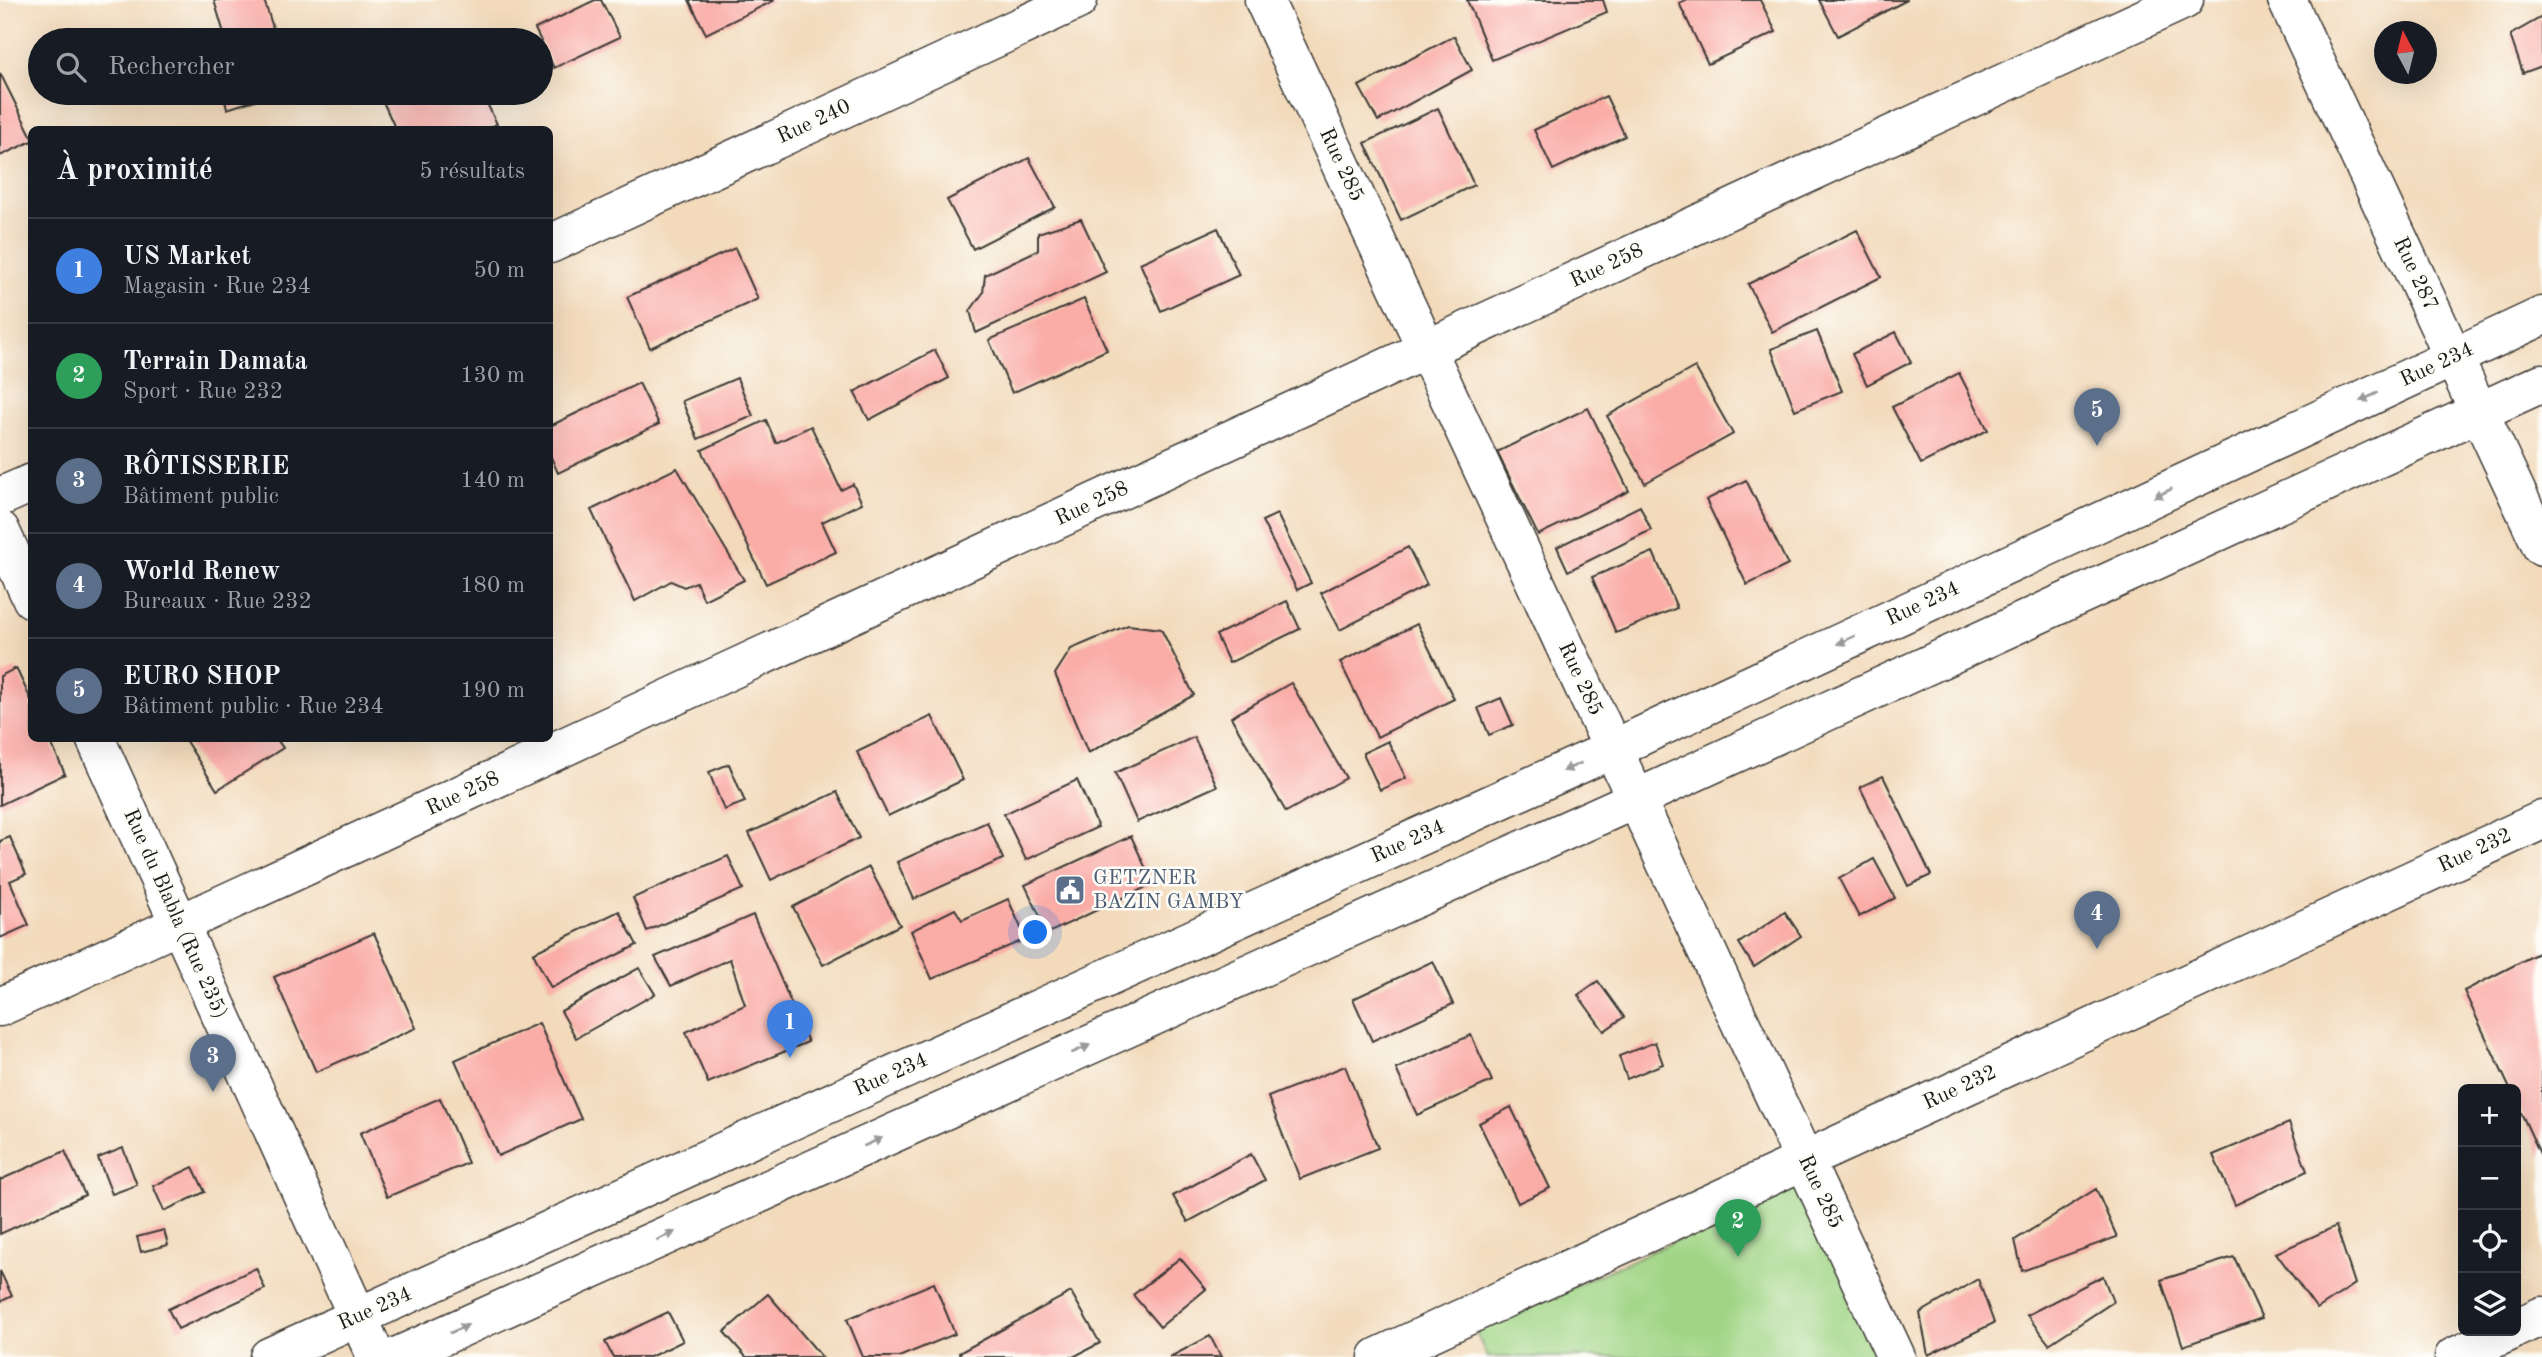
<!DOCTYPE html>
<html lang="fr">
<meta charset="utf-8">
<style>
:root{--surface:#171b24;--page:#20242c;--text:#f1f3f6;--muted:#9ea1a6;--line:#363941;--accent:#8c9099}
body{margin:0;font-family:"Old Standard TT",serif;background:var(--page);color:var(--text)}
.controls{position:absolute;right:21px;bottom:21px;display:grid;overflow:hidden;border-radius:10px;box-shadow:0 7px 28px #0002}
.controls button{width:63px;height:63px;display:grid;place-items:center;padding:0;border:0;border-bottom:2px solid var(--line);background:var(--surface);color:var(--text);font:35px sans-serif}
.compass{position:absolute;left:2374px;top:21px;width:63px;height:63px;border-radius:50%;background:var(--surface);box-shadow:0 7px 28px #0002;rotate:353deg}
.you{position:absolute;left:1036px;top:933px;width:24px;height:24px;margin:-18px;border:5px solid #fff;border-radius:50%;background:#1a73e8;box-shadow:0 0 0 10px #1a73e833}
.badge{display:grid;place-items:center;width:46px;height:46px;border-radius:50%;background:var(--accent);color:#fff;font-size:23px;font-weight:700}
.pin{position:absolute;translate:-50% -58px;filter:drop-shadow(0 2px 4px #0008)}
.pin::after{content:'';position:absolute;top:37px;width:24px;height:21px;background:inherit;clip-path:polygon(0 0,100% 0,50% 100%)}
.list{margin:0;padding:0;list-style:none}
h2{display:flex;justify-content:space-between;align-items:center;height:91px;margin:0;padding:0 28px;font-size:30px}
h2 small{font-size:23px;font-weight:400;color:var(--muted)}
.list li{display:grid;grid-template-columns:46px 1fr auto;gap:21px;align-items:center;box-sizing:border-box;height:105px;padding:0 28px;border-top:2px solid var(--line)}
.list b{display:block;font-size:26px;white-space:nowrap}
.list p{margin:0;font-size:23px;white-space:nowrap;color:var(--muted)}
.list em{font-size:23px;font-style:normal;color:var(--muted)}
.icon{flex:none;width:38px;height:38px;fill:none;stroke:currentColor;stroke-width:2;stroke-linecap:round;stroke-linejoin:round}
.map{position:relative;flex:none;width:2542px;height:1357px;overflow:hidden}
.search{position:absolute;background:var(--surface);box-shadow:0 7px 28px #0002;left:28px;top:28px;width:525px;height:77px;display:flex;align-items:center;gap:18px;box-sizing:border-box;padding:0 24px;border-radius:38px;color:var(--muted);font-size:26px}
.panel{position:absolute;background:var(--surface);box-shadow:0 7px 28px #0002;left:28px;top:126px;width:525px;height:616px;border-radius:10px}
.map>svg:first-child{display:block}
.garden{fill:#a0d586;stroke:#5e7851;stroke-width:2}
.building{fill:#faaca7}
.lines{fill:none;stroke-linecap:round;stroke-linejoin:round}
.minor-casing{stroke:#3c3834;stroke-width:41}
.tertiary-casing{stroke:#3c3834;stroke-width:41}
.secondary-casing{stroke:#3c3834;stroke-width:41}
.minor{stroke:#fff;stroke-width:38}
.tertiary{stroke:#fff;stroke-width:38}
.secondary{stroke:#fff;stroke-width:38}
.oneway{fill:#999}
.labels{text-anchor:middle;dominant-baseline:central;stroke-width:5;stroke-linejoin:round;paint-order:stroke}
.street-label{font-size:21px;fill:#1c1c1c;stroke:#fdfcf7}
.service-label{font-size:21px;fill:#4e5e75;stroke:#fdfcf7;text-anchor:start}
</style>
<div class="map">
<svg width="2542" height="1357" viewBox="0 0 2542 1357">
<rect width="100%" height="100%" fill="#fdfcf7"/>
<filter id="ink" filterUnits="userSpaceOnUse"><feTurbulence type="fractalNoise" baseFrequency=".0143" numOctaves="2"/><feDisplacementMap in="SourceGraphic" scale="14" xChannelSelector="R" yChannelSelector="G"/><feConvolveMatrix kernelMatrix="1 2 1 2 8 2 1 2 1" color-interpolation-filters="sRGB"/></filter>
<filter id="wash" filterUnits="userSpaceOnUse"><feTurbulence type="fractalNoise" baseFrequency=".00686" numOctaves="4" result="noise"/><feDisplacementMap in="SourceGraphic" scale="28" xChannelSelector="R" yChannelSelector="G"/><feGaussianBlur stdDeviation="1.57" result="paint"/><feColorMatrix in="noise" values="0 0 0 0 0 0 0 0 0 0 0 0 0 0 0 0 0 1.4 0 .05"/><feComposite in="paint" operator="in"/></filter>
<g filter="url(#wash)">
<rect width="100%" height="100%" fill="#f2dabb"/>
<!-- garden -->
<path class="garden" d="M 1803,1184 L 1881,1357 L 1487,1357 L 1475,1330 Z"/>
<g id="blocks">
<!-- building -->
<g class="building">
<path d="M 214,0 L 264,0 L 277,40 L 226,40 Z"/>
<path d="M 595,0 L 601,0 L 620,37 L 554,68 L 535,29 Z"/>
<path d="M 689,0 L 775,0 L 706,34 Z"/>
<path d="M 1467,0 L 1603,0 L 1607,12 L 1492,60 Z"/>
<path d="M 1686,0 L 1760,0 L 1776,32 L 1708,64 L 1679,3 Z"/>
<path d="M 1819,0 L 1907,0 L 1838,36 Z"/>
<path d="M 2542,17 L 2542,66 L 2523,73 L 2510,35 Z"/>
<path d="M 1454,36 L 1472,70 L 1378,121 L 1359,86 Z"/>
<path d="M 0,73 L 32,137 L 32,141 L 0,156 Z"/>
<path d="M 223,93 L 277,93 L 227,109 Z"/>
<path d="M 379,93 L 482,93 L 497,124 L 484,130 L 396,130 Z"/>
<path d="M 1606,96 L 1625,136 L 1553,170 L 1534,130 Z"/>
<path d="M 1438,108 L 1474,185 L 1401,220 L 1365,143 Z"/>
<path d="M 1029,158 L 1055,207 L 973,249 L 947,200 Z"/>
<path d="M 1081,219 L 1106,272 L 976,333 L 970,311 L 983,293 L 985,275 L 1038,250 L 1038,233 Z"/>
<path d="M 1218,228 L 1239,275 L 1161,311 L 1140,263 Z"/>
<path d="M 1857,230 L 1881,277 L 1772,332 L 1748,284 Z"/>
<path d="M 735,248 L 758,299 L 650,348 L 627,297 Z"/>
<path d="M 1084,299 L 1107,350 L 1012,393 L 989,340 Z"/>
<path d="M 1817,331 L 1842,391 L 1795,410 L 1771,349 Z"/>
<path d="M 1896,332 L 1911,362 L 1867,385 L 1852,354 Z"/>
<path d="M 935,350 L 949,378 L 869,420 L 854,392 Z"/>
<path d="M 1695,367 L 1733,434 L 1645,483 L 1607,416 Z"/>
<path d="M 1959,373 L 1988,430 L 1921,464 L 1892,407 Z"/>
<path d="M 737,378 L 753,416 L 698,439 L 682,401 Z"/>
<path d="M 639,383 L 659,424 L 558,473 L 550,455 L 550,426 Z"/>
<path d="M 1588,408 L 1629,491 L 1538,535 L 1497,452 Z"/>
<path d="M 766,420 L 776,443 L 811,426 L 841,490 L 853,484 L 862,503 L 822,522 L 836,552 L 766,584 L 702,450 Z"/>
<path d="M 677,468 L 744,580 L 704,600 L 696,582 L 684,587 L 671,581 L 635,601 L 591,510 Z"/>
<path d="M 1746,480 L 1788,565 L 1747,585 L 1706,500 Z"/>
<path d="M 1640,506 L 1651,530 L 1568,571 L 1557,547 Z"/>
<path d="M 1277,514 L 1311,583 L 1297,590 L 1262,521 Z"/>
<path d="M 1408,547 L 1427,585 L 1340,630 L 1321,593 Z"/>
<path d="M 1653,552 L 1677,608 L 1616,633 L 1592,577 Z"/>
<path d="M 1287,601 L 1300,629 L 1229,663 L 1216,635 Z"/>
<path d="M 1417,624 L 1454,699 L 1377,737 L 1340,662 Z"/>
<path d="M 1128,625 L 1161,629 L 1194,695 L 1088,753 L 1055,674 L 1071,649 Z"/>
<path d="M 16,668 L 32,702 L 32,738 L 49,738 L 65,774 L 0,805 L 0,676 Z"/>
<path d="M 1291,683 L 1346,778 L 1286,812 L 1231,717 Z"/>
<path d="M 1501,698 L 1513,725 L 1489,735 L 1478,708 Z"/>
<path d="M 932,716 L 963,780 L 888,816 L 857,752 Z"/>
<path d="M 1194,737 L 1217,786 L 1137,822 L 1115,773 Z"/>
<path d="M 184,738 L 276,738 L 283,748 L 217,790 Z"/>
<path d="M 1388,741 L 1406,778 L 1380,790 L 1363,753 Z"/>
<path d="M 729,764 L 745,802 L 724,810 L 709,772 Z"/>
<path d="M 1883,776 L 1931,875 L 1908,886 L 1860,787 Z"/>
<path d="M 1077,780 L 1098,827 L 1026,860 L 1004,814 Z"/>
<path d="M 837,792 L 859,838 L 771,880 L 749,833 Z"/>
<path d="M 987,822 L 1003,859 L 914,899 L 897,862 Z"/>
<path d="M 1131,836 L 1153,884 L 1048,933 L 1025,885 Z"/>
<path d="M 10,837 L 26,874 L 10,881 L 29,925 L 0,938 L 0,841 Z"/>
<path d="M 728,856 L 743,889 L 647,931 L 633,898 Z"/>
<path d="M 1874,859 L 1895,898 L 1859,917 L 1839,879 Z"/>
<path d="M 869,867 L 900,925 L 823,965 L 793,907 Z"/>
<path d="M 1008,899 L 1026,939 L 932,979 L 911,931 L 955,909 L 962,920 Z"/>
<path d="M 619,911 L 637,945 L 551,988 L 533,953 Z"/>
<path d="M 1785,912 L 1801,936 L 1754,967 L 1739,943 Z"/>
<path d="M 753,915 L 808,1042 L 708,1083 L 686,1032 L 745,1005 L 730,959 L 671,986 L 655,957 Z"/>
<path d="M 374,933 L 416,1028 L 316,1072 L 274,977 Z"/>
<path d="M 2542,951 L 2542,1158 L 2516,1102 L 2516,1089 L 2510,1089 L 2464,991 Z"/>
<path d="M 1433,961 L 1453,1004 L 1372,1041 L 1353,999 Z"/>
<path d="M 639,968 L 655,994 L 576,1038 L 561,1011 Z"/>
<path d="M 1598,981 L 1624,1017 L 1604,1031 L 1578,995 Z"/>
<path d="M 539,1023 L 581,1119 L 498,1156 L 455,1060 Z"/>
<path d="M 1471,1035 L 1492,1081 L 1417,1115 L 1396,1069 Z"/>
<path d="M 1655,1042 L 1663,1064 L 1627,1079 L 1619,1056 Z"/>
<path d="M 1345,1066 L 1378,1148 L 1300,1179 L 1268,1097 Z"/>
<path d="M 440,1098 L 468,1163 L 387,1197 L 360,1133 Z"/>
<path d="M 1511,1107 L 1550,1188 L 1518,1203 L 1479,1123 Z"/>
<path d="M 2289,1123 L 2307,1171 L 2235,1205 L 2213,1155 Z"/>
<path d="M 123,1148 L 137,1185 L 112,1194 L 98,1158 Z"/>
<path d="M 65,1151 L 85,1195 L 0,1234 L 0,1180 Z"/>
<path d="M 1251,1154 L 1265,1180 L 1188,1222 L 1173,1196 Z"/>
<path d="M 193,1167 L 205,1192 L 164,1211 L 153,1186 Z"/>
<path d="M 2096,1189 L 2117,1237 L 2022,1271 L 2015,1240 Z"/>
<path d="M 2336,1226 L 2355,1284 L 2317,1309 L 2276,1253 Z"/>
<path d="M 164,1230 L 168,1245 L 141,1252 L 137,1237 Z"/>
<path d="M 2234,1257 L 2262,1318 L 2183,1346 L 2161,1280 Z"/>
<path d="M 1180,1258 L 1206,1289 L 1160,1327 L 1133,1295 Z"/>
<path d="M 256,1268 L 265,1289 L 178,1329 L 168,1309 Z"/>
<path d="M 0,1271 L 12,1296 L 0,1302 Z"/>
<path d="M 2103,1276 L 2113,1302 L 2049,1344 L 2027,1315 Z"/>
<path d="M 1978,1279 L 1994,1323 L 1928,1355 L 1920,1313 Z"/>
<path d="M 934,1283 L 955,1334 L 899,1357 L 863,1357 L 847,1319 Z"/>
<path d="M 1071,1292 L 1100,1343 L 1073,1357 L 961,1357 L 959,1353 Z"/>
<path d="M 768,1294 L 822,1357 L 746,1357 L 724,1332 Z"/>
<path d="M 668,1312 L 683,1341 L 650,1357 L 613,1357 L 605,1342 Z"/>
<path d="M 1210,1336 L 1221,1357 L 1170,1357 Z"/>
</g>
</g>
</g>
<g filter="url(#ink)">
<use href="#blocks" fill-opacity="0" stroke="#3c3834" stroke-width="2"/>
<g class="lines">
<!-- minor casing -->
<g class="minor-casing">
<g id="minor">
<path d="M 1264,0 L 1896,1357"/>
<path d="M 2287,0 L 2542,547"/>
<path d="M 550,244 L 1078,0"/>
<path d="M 0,497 L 32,483"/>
<path d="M 0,1007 L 2184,0"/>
<path d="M 2516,1328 L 2542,1316"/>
<path d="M 1378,1357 L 2542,820"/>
<path d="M 2454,1357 L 2511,1331"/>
</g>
</g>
<!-- tertiary casing -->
<g class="tertiary-casing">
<g id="tertiary">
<path d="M 0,530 L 32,599"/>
<path d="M 95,738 L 376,1357"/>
</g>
</g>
<!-- secondary casing -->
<g class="secondary-casing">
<g id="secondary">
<path d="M 269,1357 L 1613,749 L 2542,316"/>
<path d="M 396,1357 L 1636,799 L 2542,383"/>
</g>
</g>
<!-- minor -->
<use href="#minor" class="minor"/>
<!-- tertiary -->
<use href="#tertiary" class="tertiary"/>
<!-- secondary -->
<use href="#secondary" class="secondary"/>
</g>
<!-- one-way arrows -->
<defs><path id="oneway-solid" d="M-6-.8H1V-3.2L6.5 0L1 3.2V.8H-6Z" transform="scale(1.75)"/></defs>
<g class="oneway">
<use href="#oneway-solid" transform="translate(2369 397) rotate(155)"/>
<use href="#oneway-solid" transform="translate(2163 493) rotate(155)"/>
<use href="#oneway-solid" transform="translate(1846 640) rotate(155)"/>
<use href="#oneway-solid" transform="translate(1572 767) rotate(156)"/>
<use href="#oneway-solid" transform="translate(1081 1049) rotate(-24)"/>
<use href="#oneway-solid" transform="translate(873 1142) rotate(-24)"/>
<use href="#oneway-solid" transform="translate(666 1236) rotate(-24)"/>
<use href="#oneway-solid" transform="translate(459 1329) rotate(-24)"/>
</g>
</g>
<!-- icons -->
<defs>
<g id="civic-square" transform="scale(1.575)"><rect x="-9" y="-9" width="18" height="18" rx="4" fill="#5c6f8a" stroke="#fdfcf7"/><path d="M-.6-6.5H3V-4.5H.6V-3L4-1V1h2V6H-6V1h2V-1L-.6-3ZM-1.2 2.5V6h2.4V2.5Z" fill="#fff"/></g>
</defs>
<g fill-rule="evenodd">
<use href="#civic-square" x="1070" y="890"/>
</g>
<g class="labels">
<!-- street labels -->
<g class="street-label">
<text transform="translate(814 122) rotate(-25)">Rue 240</text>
<text transform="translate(1341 165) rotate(65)">Rue 285</text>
<text transform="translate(1607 266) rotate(-25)">Rue 258</text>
<text transform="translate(2415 274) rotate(65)">Rue 287</text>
<text transform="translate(2437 365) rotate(-25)">Rue 234</text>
<text transform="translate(1092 504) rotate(-25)">Rue 258</text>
<text transform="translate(1923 604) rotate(-25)">Rue 234</text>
<text transform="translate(1580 679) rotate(65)">Rue 285</text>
<text transform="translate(463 794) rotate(-25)">Rue 258</text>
<text transform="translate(1408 842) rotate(-24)">Rue 234</text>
<text transform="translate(2475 851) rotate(-25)">Rue 232</text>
<text transform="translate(175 914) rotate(66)">Rue du Blabla (Rue 235)</text>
<text transform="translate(891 1075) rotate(-24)">Rue 234</text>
<text transform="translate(1960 1088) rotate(-25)">Rue 232</text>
<text transform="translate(1820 1192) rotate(65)">Rue 285</text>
<text transform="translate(375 1309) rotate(-24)">Rue 234</text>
</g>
<!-- service labels -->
<g class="service-label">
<text x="1093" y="878">GETZNER<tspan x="1093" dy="24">BAZIN GAMBY</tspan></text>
</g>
</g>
</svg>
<div class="controls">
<button>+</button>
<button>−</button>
<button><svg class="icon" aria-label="locate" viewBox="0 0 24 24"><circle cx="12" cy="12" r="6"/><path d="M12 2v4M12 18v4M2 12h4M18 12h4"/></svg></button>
<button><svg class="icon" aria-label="layers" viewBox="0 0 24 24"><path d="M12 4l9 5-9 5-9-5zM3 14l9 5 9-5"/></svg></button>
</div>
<svg class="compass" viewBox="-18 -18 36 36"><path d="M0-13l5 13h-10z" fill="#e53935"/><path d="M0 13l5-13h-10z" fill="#9ea1a6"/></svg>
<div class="you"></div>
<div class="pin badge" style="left:790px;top:1058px;background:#3f7fe0">1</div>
<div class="pin badge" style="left:1738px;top:1257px;background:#2e9e5b">2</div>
<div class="pin badge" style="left:213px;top:1092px;background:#5c6f8a">3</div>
<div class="pin badge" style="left:2097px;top:949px;background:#5c6f8a">4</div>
<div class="pin badge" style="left:2097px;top:446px;background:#5c6f8a">5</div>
<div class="search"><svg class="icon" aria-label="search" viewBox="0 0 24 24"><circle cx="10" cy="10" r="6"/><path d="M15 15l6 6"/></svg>Rechercher</div>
<section class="panel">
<h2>À proximité<small>5 résultats</small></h2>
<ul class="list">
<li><span class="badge" style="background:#3f7fe0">1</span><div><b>US Market</b><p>Magasin · Rue 234</p></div><em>50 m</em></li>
<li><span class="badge" style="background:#2e9e5b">2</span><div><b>Terrain Damata</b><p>Sport · Rue 232</p></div><em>130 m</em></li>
<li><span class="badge" style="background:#5c6f8a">3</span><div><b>RÔTISSERIE</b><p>Bâtiment public</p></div><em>140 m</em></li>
<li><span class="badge" style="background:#5c6f8a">4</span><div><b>World Renew</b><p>Bureaux · Rue 232</p></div><em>180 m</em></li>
<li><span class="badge" style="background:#5c6f8a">5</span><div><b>EURO SHOP</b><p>Bâtiment public · Rue 234</p></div><em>190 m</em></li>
</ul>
</section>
</div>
